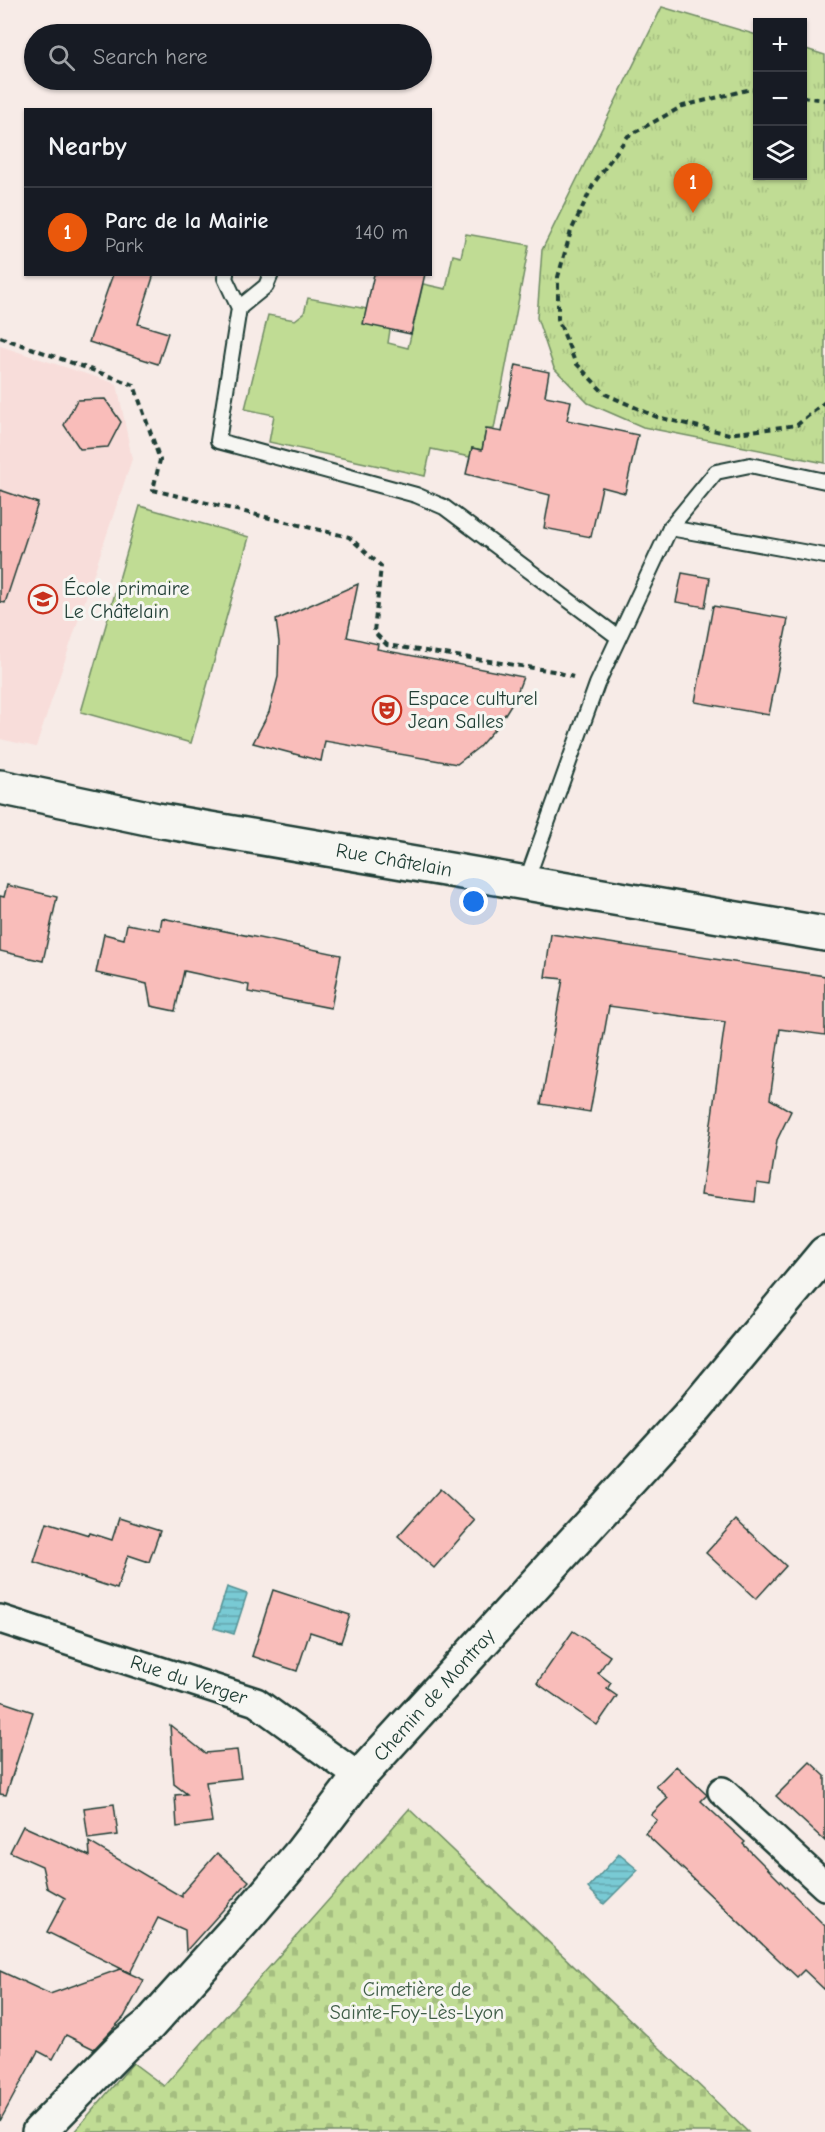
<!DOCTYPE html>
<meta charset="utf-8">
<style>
:root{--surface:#171b24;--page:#20242c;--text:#f1f3f6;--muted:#9ea1a6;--line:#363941;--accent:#ea580c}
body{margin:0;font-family:"Comic Neue",sans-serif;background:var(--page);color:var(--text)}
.controls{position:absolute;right:18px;top:18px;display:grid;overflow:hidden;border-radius:0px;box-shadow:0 2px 4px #0004}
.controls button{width:54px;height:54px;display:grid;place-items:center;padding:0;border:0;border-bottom:2px solid var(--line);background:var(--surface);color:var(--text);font:30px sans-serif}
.you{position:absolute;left:474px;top:902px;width:21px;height:21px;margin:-15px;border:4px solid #fff;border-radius:50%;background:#1a73e8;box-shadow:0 0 0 9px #1a73e833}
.badge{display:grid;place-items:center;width:39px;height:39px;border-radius:50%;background:var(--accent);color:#fff;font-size:20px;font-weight:700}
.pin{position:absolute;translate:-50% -50px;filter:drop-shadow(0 2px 3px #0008)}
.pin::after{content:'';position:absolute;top:32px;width:21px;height:18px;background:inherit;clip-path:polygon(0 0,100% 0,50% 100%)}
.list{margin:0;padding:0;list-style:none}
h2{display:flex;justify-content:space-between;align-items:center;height:78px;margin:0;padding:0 24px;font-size:26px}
h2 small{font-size:20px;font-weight:400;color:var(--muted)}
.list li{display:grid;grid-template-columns:39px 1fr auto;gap:18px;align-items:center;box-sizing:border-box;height:90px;padding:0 24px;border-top:2px solid var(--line)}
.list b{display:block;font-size:22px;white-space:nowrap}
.list p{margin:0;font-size:20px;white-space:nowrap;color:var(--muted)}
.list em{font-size:20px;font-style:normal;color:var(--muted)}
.icon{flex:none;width:33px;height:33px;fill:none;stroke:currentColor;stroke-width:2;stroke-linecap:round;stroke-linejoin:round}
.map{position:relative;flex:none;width:825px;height:2132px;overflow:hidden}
.search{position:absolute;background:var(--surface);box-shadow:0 2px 4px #0004;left:24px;top:24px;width:408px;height:66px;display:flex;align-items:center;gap:15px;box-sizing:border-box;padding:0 21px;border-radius:33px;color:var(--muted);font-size:22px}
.panel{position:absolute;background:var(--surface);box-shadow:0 2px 4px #0004;left:24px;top:108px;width:408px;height:168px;border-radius:0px}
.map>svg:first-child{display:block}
.built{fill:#f8ddda}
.cemetery{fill:url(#cemetery-stones);stroke:#708c64;stroke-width:1.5}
.park{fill:url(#park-tufts);stroke:#708c64;stroke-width:1.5}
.garden{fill:#c0dc94;stroke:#708c64;stroke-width:1.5}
.water{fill:url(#water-rules);stroke:#559294;stroke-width:1.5}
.building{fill:#f9bdba;stroke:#1f3d34;stroke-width:1.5}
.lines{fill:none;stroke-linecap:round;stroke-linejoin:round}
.lane-casing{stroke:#1f3d34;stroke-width:18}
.street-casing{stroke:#1f3d34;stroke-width:32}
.secondary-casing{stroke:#1f3d34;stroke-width:38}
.path{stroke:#1f3d34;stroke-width:4;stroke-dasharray:6 4.5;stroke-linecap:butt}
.lane{stroke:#f6f6f2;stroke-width:14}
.street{stroke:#f6f6f2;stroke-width:27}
.secondary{stroke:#f6f6f2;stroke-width:33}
.labels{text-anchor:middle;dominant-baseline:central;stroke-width:6;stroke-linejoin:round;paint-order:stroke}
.poi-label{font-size:20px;fill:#1f3d34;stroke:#f6f6f2;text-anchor:start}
.street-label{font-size:20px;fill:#1f3d34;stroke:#f6f6f2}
.park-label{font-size:20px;fill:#3f5d47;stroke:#f6f6f2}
</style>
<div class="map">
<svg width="825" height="2132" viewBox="0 0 825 2132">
<defs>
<pattern id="cemetery-stones" width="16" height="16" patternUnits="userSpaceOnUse" patternTransform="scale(1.5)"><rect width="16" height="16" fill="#c0dc94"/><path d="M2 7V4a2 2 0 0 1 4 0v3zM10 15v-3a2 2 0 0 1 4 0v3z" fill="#a5be80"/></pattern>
<pattern id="park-tufts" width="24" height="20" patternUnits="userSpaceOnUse" patternTransform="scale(1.5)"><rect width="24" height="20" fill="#c0dc94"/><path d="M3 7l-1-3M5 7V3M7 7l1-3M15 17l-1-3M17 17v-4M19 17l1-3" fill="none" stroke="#a5be80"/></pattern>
<pattern id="water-rules" width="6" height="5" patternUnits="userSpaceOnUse" patternTransform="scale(1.5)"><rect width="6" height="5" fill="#79cad4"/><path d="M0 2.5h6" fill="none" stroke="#63a5ad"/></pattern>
</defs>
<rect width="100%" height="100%" fill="#f7ebe7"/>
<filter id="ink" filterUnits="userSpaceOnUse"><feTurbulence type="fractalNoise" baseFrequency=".0167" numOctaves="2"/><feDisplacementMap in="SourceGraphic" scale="12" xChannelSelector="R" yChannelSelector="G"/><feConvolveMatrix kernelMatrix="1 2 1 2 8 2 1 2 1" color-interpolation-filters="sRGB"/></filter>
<g filter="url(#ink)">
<!-- built -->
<path class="built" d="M 0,346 L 117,384 L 132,459 L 36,747 L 0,739 Z"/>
<!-- cemetery -->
<path class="cemetery" d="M 409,1809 L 748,2132 L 74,2132 L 133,2063 L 164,2086 Z"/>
<!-- park -->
<path class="park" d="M 662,7 L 757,35 L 758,176 L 802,176 L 803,48 L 825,55 L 825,463 L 643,427 L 588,403 L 554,368 L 537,318 L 542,250 Z"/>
<!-- garden -->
<g class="garden">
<path d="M 466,234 L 529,245 L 494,429 L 486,429 L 482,450 L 472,448 L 470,457 L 431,449 L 425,476 L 269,442 L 274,415 L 245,409 L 268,315 L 295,320 L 304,313 L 308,298 L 367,309 L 390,330 L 388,343 L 408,348 L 423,284 L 446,289 L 453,255 L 461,257 Z"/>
<path d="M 140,506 L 249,537 L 191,743 L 81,712 Z"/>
</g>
<!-- water -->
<g class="water">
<path d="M 227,1587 L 247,1594 L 234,1634 L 214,1628 Z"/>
<path d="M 619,1854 L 638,1870 L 604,1904 L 588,1888 Z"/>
</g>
<!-- building -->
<g class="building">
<path d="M 113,274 L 154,274 L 138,324 L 168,333 L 158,364 L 89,342 Z"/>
<path d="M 374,274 L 425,274 L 411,334 L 363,324 Z"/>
<path d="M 516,365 L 549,372 L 545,396 L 571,401 L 567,420 L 638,435 L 625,493 L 602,487 L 591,537 L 544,528 L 550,495 L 466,474 L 472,448 L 482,450 L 486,429 L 502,432 Z"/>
<path d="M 105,399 L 121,422 L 108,447 L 80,449 L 64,425 L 77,400 Z"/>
<path d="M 0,490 L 38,503 L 5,603 L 0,602 Z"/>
<path d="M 682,573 L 710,578 L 705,607 L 676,602 Z"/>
<path d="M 358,584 L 347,637 L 378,644 L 377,649 L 523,677 L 515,698 L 499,724 L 479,747 L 457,764 L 325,741 L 321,761 L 253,743 L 269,712 L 278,677 L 279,642 L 276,620 Z"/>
<path d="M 713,606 L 788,619 L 769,715 L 695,702 Z"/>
<path d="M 7,885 L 57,897 L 43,961 L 0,951 L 0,896 L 4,897 Z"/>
<path d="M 162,918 L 341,955 L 331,1008 L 248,992 L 249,985 L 184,971 L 175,1011 L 151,1006 L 147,984 L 96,973 L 104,934 L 124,939 L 127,924 L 160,930 Z"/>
<path d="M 551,934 L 825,976 L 825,1035 L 780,1029 L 770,1099 L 791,1111 L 777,1140 L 770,1185 L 757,1183 L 755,1202 L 701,1195 L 725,1022 L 609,1006 L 590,1112 L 541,1104 L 563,979 L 545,977 Z"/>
<path d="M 440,1489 L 475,1521 L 434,1568 L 398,1536 Z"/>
<path d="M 119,1518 L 160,1531 L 149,1562 L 128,1555 L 117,1589 L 34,1562 L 47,1522 L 89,1535 L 90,1533 L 112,1540 Z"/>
<path d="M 736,1520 L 786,1566 L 756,1599 L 706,1553 Z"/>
<path d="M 273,1590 L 350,1615 L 341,1642 L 310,1632 L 297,1671 L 252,1656 Z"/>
<path d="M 573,1631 L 610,1656 L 598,1673 L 611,1683 L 607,1689 L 617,1696 L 597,1725 L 537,1683 Z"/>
<path d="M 0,1701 L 33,1712 L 6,1795 L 0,1794 Z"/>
<path d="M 170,1725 L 205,1753 L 237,1750 L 241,1778 L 206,1782 L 212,1822 L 177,1827 L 175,1795 L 187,1794 L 174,1784 Z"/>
<path d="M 810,1762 L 825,1776 L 825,1841 L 776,1796 Z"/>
<path d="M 676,1766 L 707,1795 L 701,1801 L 745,1842 L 743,1844 L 825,1926 L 825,1990 L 804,1970 L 797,1977 L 645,1833 L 657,1820 L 651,1815 L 668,1798 L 656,1786 Z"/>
<path d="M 114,1804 L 118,1835 L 88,1839 L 84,1808 Z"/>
<path d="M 23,1826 L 90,1856 L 89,1842 L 182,1897 L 182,1893 L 217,1853 L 249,1881 L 186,1951 L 185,1930 L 158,1918 L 130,1973 L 47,1932 L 65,1898 L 47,1888 L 42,1866 L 10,1852 Z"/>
<path d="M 120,1969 L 144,1980 L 124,2017 L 94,2049 L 66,2035 L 53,2059 L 38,2051 L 0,2121 L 0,1971 L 50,1994 Z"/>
</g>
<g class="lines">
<!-- lane casing -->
<g class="lane-casing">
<g id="lane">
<path d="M 226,274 L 225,278 L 239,308 L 218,441 L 416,495 L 444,507 L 618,637"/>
<path d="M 239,308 L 266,286 L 271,274"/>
<path d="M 670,528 L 825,556"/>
<path d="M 526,882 L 597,684 L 670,528 L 716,472 L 750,465 L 825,481"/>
</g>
</g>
<!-- street casing -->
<g class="street-casing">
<g id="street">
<path d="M 0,1619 L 256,1702 L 359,1777"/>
<path d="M 722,1791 L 825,1886"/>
</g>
</g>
<!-- secondary casing -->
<g class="secondary-casing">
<g id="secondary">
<path d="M 0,787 L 157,820 L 825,934"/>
<path d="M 39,2132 L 124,2045 L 149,2025 L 244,1920 L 301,1853 L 359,1777 L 693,1411 L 825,1253"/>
</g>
</g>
<!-- path -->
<g class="path">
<path d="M 758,90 L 751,89 L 683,106 L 628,136 L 594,183 L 571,231 L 558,277 L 558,319 L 575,362 L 605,394 L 657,417 L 729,434 L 797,425 L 825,402"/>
<path d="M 802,97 L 825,100"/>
<path d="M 0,337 L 134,385 L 160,460 L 153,490 L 349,537 L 381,566 L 374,632 L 387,645 L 553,671 L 573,677"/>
</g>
<!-- lane -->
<use href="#lane" class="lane"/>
<!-- street -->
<use href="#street" class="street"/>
<!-- secondary -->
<use href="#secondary" class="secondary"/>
</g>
</g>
<!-- icons -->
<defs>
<g id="school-ring" transform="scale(1.5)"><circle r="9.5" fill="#f6f6f2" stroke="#c8321e" stroke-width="1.5"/><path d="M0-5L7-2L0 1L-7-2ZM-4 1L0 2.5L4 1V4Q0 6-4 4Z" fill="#c8321e"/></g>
<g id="theatre-ring" transform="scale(1.5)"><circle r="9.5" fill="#f6f6f2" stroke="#c8321e" stroke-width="1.5"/><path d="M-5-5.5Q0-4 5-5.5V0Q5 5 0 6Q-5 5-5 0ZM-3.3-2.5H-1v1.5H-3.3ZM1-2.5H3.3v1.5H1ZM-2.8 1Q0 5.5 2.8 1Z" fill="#c8321e"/></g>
</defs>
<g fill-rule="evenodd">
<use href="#school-ring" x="43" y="599"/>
<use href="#theatre-ring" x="387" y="710"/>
</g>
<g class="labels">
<!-- poi labels -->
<g class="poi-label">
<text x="64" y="588">École primaire<tspan x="64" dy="23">Le Châtelain</tspan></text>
<text x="408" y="698">Espace culturel<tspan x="408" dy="23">Jean Salles</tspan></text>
</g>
<!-- street labels -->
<g class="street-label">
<text transform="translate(394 860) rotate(10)">Rue Châtelain</text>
<text transform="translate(189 1680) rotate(18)">Rue du Verger</text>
<text transform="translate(434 1695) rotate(-48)">Chemin de Montray</text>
</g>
<!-- park labels -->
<g class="park-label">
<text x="417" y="1989">Cimetière de<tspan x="417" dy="23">Sainte-Foy-Lès-Lyon</tspan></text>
</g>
</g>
</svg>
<div class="controls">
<button>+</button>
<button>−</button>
<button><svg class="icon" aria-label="layers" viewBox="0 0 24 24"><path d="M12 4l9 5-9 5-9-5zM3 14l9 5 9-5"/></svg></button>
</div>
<div class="you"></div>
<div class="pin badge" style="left:693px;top:213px">1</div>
<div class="search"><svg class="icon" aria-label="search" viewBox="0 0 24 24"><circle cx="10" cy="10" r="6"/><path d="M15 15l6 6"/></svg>Search here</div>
<section class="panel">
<h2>Nearby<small></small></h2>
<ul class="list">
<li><span class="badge">1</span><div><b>Parc de la Mairie</b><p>Park</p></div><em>140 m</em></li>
</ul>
</section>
</div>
